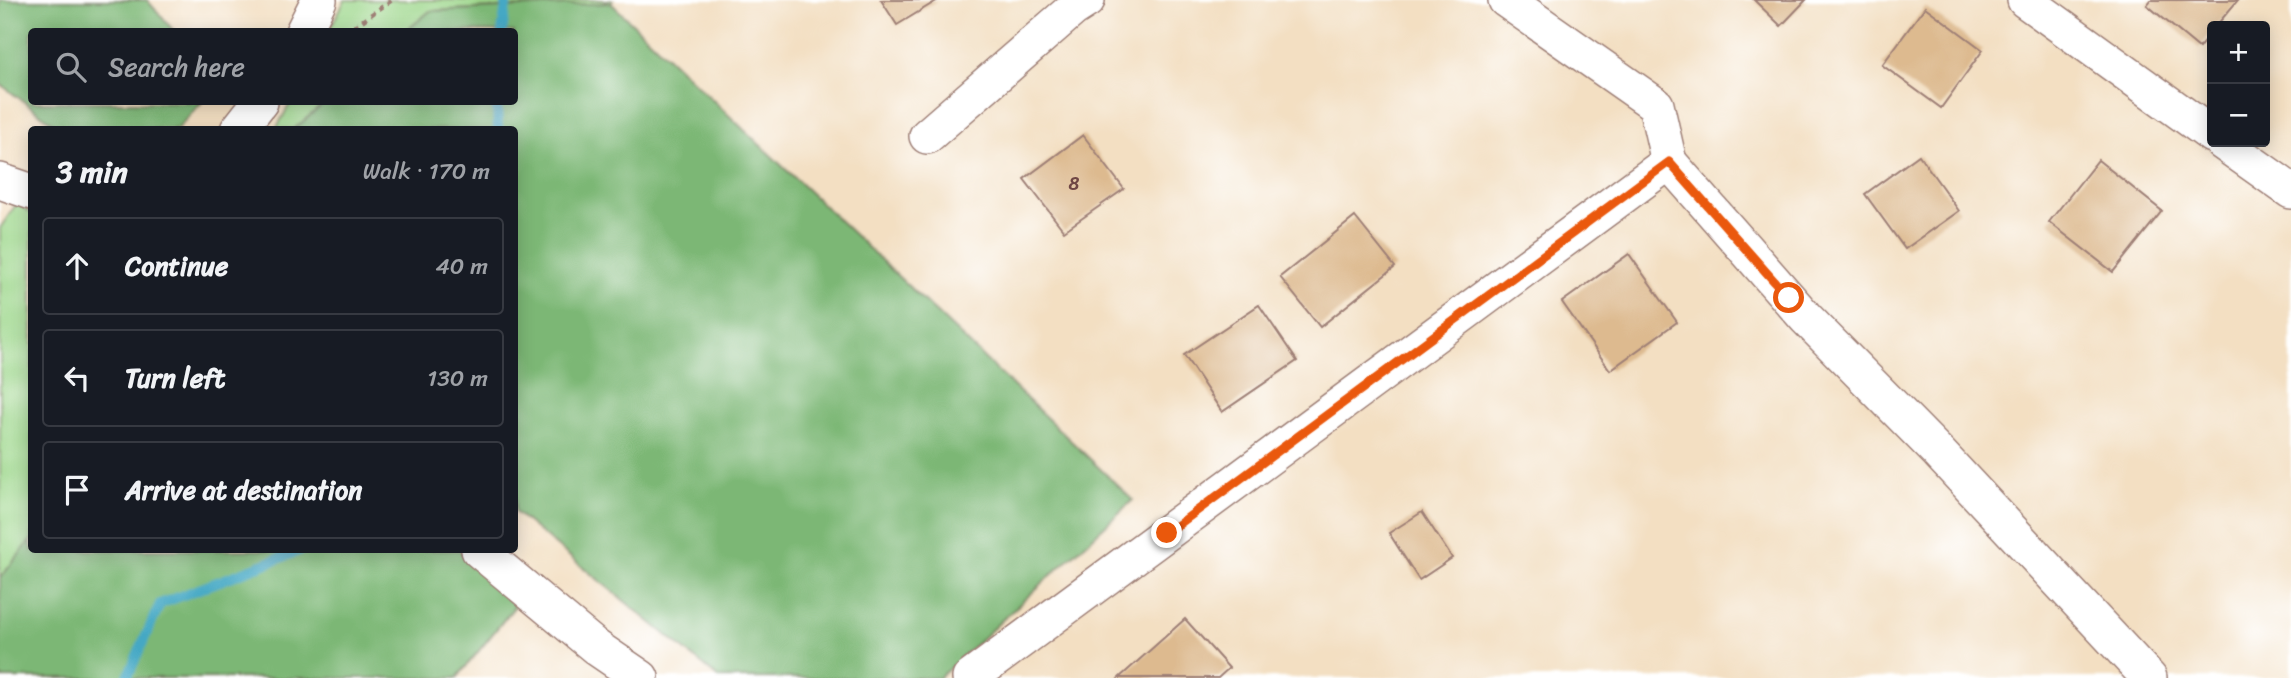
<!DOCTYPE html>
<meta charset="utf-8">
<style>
:root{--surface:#171b24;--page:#20242c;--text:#f1f3f6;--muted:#9ea1a6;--line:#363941}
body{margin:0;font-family:Sriracha,sans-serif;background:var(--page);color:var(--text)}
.controls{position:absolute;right:21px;top:21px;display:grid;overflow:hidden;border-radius:7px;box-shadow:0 4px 18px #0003}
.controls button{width:63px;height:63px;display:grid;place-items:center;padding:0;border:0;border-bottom:2px solid var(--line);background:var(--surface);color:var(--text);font:35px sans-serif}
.stop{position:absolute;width:21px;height:21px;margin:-16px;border:5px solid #ea580c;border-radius:50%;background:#fff}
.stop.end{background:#ea580c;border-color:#fff;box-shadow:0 2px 7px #0008}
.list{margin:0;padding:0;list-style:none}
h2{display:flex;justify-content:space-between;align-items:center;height:91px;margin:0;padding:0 28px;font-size:30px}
h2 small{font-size:23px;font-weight:400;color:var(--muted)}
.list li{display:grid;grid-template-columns:46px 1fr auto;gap:21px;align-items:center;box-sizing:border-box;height:98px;margin:0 14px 14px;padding:0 14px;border:2px solid var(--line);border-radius:7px}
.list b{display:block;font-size:26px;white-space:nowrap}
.list em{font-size:23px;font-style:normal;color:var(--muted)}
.icon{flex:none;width:38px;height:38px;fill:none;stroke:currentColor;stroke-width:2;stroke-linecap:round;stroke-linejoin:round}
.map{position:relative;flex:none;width:2291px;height:678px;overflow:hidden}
.search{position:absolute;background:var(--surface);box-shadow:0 4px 18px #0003;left:28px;top:28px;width:490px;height:77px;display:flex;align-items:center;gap:18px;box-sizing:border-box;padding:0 24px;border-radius:7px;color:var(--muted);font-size:26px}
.panel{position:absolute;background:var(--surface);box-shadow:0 4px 18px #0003;left:28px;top:126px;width:490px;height:427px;border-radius:7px}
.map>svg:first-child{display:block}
.green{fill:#9bd689;stroke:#727a5a;stroke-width:2}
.forest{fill:#7cb775;stroke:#636b50;stroke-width:2}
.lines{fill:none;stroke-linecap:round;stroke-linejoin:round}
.stream{stroke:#44a8c4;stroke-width:10}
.building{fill:#ddba8f}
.minor-casing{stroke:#9e7f76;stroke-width:38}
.path{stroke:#9e7f76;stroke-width:4.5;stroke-dasharray:5 5;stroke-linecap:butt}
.minor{stroke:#fff;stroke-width:35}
.route{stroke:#ea580c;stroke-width:9}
.labels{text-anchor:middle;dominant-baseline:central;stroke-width:6;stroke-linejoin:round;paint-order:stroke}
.number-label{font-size:18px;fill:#6f4644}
</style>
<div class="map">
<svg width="2291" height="678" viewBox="0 0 2291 678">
<rect width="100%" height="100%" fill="#fff"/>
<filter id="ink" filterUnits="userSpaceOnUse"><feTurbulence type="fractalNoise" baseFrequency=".0143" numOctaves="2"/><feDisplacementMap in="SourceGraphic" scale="14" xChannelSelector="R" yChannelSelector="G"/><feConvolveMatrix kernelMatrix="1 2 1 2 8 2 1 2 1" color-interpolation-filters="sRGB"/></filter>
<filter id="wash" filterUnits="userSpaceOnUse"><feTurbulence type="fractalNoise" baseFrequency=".00686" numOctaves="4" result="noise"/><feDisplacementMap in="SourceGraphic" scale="28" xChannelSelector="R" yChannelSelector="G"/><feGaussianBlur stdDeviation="1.57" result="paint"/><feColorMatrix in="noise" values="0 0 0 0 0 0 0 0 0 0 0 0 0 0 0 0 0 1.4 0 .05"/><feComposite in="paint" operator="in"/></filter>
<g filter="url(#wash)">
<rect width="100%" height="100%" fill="#f3dfc2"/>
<!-- green -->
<g class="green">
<path d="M 345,0 L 613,0 L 611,3 L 430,11 L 406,31 L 328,32 Z"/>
<path d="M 291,102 L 326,102 L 294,129 L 276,129 Z"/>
<path d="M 17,203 L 32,214 L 32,540 L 0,578 L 0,228 Z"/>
</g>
<!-- forest -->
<g class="forest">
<path d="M 0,0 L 147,0 L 174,31 L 32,32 L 32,102 L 202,102 L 177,129 L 61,129 L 0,84 Z"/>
<path d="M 611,3 L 1133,500 L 939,678 L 719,678 L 515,512 L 514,130 L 294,129 L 326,102 L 514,102 L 514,32 L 406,31 L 430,11 Z"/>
<path d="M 31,540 L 32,550 L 460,550 L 519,601 L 457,678 L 0,678 L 0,578 Z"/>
</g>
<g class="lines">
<!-- stream -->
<g class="stream">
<path d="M 502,32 L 507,0"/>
<path d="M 497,102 L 498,130"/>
<path d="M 127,678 L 160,604 L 301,550"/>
</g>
</g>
<g id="blocks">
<!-- building -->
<g class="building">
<path d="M 881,0 L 938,0 L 897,25 Z"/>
<path d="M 1754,0 L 1806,0 L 1781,26 Z"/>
<path d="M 2151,0 L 2238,0 L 2216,26 L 2212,26 L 2212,31 L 2199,48 L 2147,5 Z"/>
<path d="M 1925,7 L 1983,50 L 1941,108 L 1882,65 Z"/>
<path d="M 1083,135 L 1124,189 L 1064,231 L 1024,179 Z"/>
<path d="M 1919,155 L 1959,211 L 1905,249 L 1865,194 Z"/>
<path d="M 2098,160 L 2162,211 L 2113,272 L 2049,222 Z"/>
<path d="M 1355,217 L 1395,267 L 1320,327 L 1280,277 Z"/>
<path d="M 1629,254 L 1677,322 L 1610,370 L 1562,302 Z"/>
<path d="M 1259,305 L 1297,361 L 1222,412 L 1184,355 Z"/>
<path d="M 1422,512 L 1452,558 L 1419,580 L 1389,533 Z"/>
<path d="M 1185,619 L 1229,668 L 1218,678 L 1119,678 Z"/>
</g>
</g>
</g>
<g filter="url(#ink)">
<use href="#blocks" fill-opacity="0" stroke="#9e7f76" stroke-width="2"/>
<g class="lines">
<!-- minor casing -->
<g class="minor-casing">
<g id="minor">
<path d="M 2025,0 L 2212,135"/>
<path d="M 303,32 L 319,0"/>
<path d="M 238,130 L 260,102"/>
<path d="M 927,136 L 1073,9 L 1087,0"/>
<path d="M 2222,142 L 2291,191"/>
<path d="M 1669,162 L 1806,318 L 1939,453 L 2149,678"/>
<path d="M 0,181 L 32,192"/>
<path d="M 479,550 L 597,648 L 641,678"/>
<path d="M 970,678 L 1669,162 L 1656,105 L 1506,0"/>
</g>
</g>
<!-- path -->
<path class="path" d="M 346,32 L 392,0"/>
<!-- minor -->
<use href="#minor" class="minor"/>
</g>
</g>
<g class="lines" filter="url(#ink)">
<!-- route -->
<path class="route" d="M 1167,533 L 1669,162 L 1789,298"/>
</g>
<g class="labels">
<!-- number labels -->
<g class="number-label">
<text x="1074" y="184">8</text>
</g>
</g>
</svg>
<div class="controls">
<button>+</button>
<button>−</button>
</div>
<div class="stop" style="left:1789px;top:298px"></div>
<div class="stop end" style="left:1167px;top:533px"></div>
<div class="search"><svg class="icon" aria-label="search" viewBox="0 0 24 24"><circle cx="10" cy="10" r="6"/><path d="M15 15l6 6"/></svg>Search here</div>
<section class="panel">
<h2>3 min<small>Walk · 170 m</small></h2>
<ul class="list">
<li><svg class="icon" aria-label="ahead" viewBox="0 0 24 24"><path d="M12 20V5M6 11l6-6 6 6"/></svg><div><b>Continue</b></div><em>40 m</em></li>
<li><svg class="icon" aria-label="left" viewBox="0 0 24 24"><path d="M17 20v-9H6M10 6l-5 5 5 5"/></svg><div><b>Turn left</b></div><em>130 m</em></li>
<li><svg class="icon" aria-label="arrive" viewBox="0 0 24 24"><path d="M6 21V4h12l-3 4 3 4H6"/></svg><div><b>Arrive at destination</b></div></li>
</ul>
</section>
</div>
